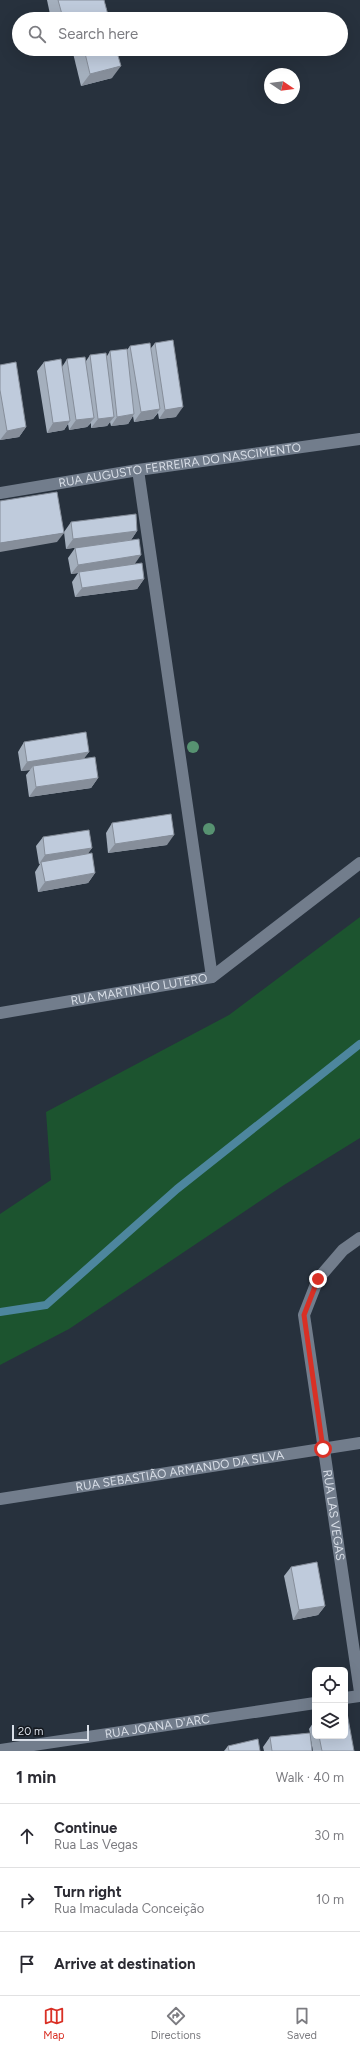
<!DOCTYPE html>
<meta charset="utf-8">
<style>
:root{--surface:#fff;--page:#f2f2f3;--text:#2b2b33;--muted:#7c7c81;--line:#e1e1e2;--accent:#d93025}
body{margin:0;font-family:Figtree,sans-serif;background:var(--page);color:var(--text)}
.controls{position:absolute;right:12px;bottom:12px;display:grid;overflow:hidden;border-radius:6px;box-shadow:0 4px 16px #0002}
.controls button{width:36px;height:36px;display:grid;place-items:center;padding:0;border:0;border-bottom:1px solid var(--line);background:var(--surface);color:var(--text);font:20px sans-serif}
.compass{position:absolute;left:264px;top:68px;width:36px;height:36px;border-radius:50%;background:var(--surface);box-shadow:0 4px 16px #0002;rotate:103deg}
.scale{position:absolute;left:12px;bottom:10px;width:77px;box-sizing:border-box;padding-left:4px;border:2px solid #d8dee7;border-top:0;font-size:11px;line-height:14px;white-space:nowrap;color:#d8dee7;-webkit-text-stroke:3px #14181e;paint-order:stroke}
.stop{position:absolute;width:12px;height:12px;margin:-9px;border:3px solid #d93025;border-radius:50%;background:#fff}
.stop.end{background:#d93025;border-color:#fff;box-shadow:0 1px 4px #0008}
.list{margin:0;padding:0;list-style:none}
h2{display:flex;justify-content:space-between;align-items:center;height:52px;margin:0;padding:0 16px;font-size:17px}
h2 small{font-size:13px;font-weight:400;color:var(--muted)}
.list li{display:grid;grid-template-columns:26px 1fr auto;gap:12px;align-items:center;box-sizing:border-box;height:64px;padding:0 16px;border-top:1px solid var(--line)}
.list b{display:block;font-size:15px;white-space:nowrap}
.list p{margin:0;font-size:13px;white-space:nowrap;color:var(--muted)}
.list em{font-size:13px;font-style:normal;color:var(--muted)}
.icon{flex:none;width:22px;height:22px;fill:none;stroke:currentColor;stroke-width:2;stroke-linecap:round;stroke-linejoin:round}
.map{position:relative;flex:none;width:360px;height:1751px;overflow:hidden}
.search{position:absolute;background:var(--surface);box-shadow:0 4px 16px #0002;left:12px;right:12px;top:12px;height:44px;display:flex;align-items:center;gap:10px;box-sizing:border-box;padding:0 14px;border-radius:22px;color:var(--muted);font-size:15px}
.sheet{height:244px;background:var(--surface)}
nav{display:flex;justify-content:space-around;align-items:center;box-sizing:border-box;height:56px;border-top:1px solid var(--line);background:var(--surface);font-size:11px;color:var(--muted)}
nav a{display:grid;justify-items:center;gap:2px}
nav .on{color:var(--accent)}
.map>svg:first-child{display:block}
.green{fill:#1c542f}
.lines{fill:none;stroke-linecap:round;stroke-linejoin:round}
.stream{stroke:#4d869e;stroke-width:8}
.street{stroke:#727d8c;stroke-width:12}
.tree{fill:#579271}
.wall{fill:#a4afbd}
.shaded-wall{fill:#868e9a}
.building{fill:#bfcbdc;stroke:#868e9a}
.route{stroke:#d93025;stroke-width:5}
.labels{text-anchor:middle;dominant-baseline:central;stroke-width:4;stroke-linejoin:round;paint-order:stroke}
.street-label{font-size:12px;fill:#d8dee7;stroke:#14181e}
</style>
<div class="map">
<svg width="360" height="1751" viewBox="0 0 360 1751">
<rect width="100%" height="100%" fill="#27313d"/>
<!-- green -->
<path class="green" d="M 360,917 L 360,1138 L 284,1185 L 69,1329 L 0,1365 L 0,1214 L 51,1180 L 46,1112 L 229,1015 Z"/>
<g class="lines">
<!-- stream -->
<path class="stream" d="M 0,1312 L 46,1305 L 177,1189 L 360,1044"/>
<!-- street -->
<g class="street">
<path d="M 138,470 L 212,977"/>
<path id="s1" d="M 0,493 L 138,470 L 360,439"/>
<path id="s2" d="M 0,1013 L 212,977 L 360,863"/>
<path id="s3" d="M 360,1238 L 343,1250 L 318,1279 L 304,1315 L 360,1692"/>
<path id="s4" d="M 0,1499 L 360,1443"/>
<path d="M 345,1698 L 360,1696"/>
<path id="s5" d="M 0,1750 L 315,1703"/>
</g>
</g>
<!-- trees -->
<g class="tree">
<circle cx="193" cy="747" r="6"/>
<circle cx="209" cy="829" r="6"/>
</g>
<!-- wall -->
<g class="wall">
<path d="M 47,0 L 104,0 L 109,19 L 51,19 Z"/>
<path d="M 72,49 L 116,49 L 112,78 L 81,86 Z"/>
<path d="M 155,343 L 176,417 L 159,419 L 158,413 L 153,419 L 134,422 L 133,416 L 128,424 L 111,426 L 110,422 L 107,426 L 91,428 L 91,423 L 87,427 L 69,430 L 68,424 L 64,430 L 47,433 L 37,371 L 44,362 L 62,367 L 67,359 L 86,361 L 90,355 L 107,356 L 110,351 L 127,350 L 130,346 L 151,348 Z"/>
<path d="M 0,365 L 26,427 L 19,437 L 0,440 Z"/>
<path d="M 71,522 L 137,531 L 131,540 L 135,564 L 144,579 L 137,589 L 75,597 L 72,582 L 78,573 L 71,574 L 68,558 L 75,548 L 100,544 L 66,549 L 64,532 Z"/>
<path d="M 24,742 L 89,752 L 84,758 L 98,778 L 91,788 L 29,797 L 26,775 L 30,770 L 21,771 L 18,752 Z"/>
<path d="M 112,823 L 167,845 L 108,853 L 106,833 Z"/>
<path d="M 43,837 L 92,848 L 87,854 L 95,873 L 88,883 L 38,892 L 35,872 L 40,864 L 39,864 L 36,846 Z"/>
<path d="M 291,1567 L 325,1606 L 318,1615 L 293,1620 L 284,1576 Z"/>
<path d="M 315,1720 L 315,1736 L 345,1736 L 354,1751 L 313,1751 L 310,1735 L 312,1751 L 264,1751 L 263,1747 L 270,1737 L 310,1733 L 309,1729 Z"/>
<path d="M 228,1746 L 260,1751 L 224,1751 Z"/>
</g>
<!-- shaded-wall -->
<g class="shaded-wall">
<path d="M 75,15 L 72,19 L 62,19 L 63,18 Z"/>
<path d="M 121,66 L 112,78 L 81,86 L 90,74 Z"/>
<path d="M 183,407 L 176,417 L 159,419 L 165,410 Z"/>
<path d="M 160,409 L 153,419 L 134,422 L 141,412 Z"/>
<path d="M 134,414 L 128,424 L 111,426 L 117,417 Z"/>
<path d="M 114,417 L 107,426 L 91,428 L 98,419 Z"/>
<path d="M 94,418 L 87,427 L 69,430 L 76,420 Z"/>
<path d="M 70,421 L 64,430 L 47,433 L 53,423 Z"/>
<path d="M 26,427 L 19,437 L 0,440 L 7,431 Z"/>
<path d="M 137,531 L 131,540 L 66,549 L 73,539 Z"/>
<path d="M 64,533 L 57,542 L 0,552 L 0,543 Z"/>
<path d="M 141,555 L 134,565 L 79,572 L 78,573 L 71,574 L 78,565 Z"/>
<path d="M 144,579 L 137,589 L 75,597 L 82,588 Z"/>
<path d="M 89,752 L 82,761 L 33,766 L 30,770 L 21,771 L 27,762 Z"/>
<path d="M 98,778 L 91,788 L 29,797 L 36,787 Z"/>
<path d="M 174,835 L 167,845 L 108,853 L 115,844 Z"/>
<path d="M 92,848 L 85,858 L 41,862 L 40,864 L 39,864 L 45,855 Z"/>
<path d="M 95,873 L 88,883 L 38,892 L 45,882 Z"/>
<path d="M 325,1606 L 318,1615 L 293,1620 L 299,1610 Z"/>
</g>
<!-- building -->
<g class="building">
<path d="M 58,0 L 104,0 L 109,19 L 76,19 L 75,15 L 63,18 Z"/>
<path d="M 84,49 L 116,49 L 121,66 L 90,74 Z"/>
<path d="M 173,340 L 183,407 L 165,410 L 155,343 Z"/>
<path d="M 150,343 L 160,409 L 141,412 L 130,346 Z"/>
<path d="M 127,349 L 134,414 L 117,417 L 110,351 Z"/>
<path d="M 106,353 L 114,417 L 98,419 L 90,355 Z"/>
<path d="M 85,357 L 94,418 L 76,420 L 67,359 Z"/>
<path d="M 61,359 L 70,421 L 53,423 L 44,362 Z"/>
<path d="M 16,362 L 26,427 L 7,431 L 0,390 L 0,365 Z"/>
<path d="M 57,492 L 64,533 L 0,543 L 0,501 Z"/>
<path d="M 136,514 L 137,531 L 73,539 L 71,522 Z"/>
<path d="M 139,539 L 141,555 L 78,565 L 75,548 Z"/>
<path d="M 142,563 L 144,579 L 82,588 L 79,572 Z"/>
<path d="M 86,732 L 89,752 L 27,762 L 24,742 Z"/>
<path d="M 95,757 L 98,778 L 36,787 L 33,766 Z"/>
<path d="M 171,814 L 174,835 L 115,844 L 112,823 Z"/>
<path d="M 89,830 L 92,848 L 45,855 L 43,837 Z"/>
<path d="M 92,853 L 95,873 L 45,882 L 41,862 Z"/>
<path d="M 317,1562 L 325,1606 L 299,1610 L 291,1567 Z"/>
<path d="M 347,1713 L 354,1751 L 322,1751 L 319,1736 L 345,1736 L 345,1714 Z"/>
<path d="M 310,1733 L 312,1751 L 272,1751 L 270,1737 Z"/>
<path d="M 258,1739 L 260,1751 L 229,1751 L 228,1746 Z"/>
</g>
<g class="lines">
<!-- route -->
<path class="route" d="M 318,1279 L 304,1315 L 323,1449"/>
</g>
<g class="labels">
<!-- street labels -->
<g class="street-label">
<text stroke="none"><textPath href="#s1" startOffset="182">RUA AUGUSTO FERREIRA DO NASCIMENTO</textPath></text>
<text stroke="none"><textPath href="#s2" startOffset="141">RUA MARTINHO LUTERO</textPath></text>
<text stroke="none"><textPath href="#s4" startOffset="182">RUA SEBASTIÃO ARMANDO DA SILVA</textPath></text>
<text stroke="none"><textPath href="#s3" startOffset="300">RUA LAS VEGAS</textPath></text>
<text stroke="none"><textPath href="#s5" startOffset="159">RUA JOANA D'ARC</textPath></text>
</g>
</g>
</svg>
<div class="controls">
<button><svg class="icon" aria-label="locate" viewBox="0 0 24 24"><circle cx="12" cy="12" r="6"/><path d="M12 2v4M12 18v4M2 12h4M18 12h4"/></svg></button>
<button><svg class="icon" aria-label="layers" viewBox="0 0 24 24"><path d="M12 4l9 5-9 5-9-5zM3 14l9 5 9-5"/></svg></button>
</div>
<svg class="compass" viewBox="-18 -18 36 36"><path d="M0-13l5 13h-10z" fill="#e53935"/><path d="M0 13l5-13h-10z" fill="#7c7c81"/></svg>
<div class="scale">20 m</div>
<div class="stop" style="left:323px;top:1449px"></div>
<div class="stop end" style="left:318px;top:1279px"></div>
<div class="search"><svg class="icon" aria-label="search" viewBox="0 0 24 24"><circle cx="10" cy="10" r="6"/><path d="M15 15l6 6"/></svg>Search here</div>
</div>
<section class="sheet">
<h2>1 min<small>Walk · 40 m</small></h2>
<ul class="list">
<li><svg class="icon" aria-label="ahead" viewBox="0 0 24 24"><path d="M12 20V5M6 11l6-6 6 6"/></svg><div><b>Continue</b><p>Rua Las Vegas</p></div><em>30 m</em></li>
<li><svg class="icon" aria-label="right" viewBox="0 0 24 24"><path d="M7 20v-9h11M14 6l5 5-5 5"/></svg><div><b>Turn right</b><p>Rua Imaculada Conceição</p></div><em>10 m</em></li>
<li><svg class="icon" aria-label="arrive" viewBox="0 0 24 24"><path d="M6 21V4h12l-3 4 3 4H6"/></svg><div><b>Arrive at destination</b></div></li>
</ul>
</section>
<nav>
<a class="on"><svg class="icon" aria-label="map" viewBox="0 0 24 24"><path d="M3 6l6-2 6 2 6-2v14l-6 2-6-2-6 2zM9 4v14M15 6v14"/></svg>Map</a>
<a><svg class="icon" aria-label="directions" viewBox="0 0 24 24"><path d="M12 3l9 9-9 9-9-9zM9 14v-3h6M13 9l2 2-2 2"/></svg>Directions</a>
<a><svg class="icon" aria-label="saved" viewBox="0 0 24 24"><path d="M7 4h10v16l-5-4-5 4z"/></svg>Saved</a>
</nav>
